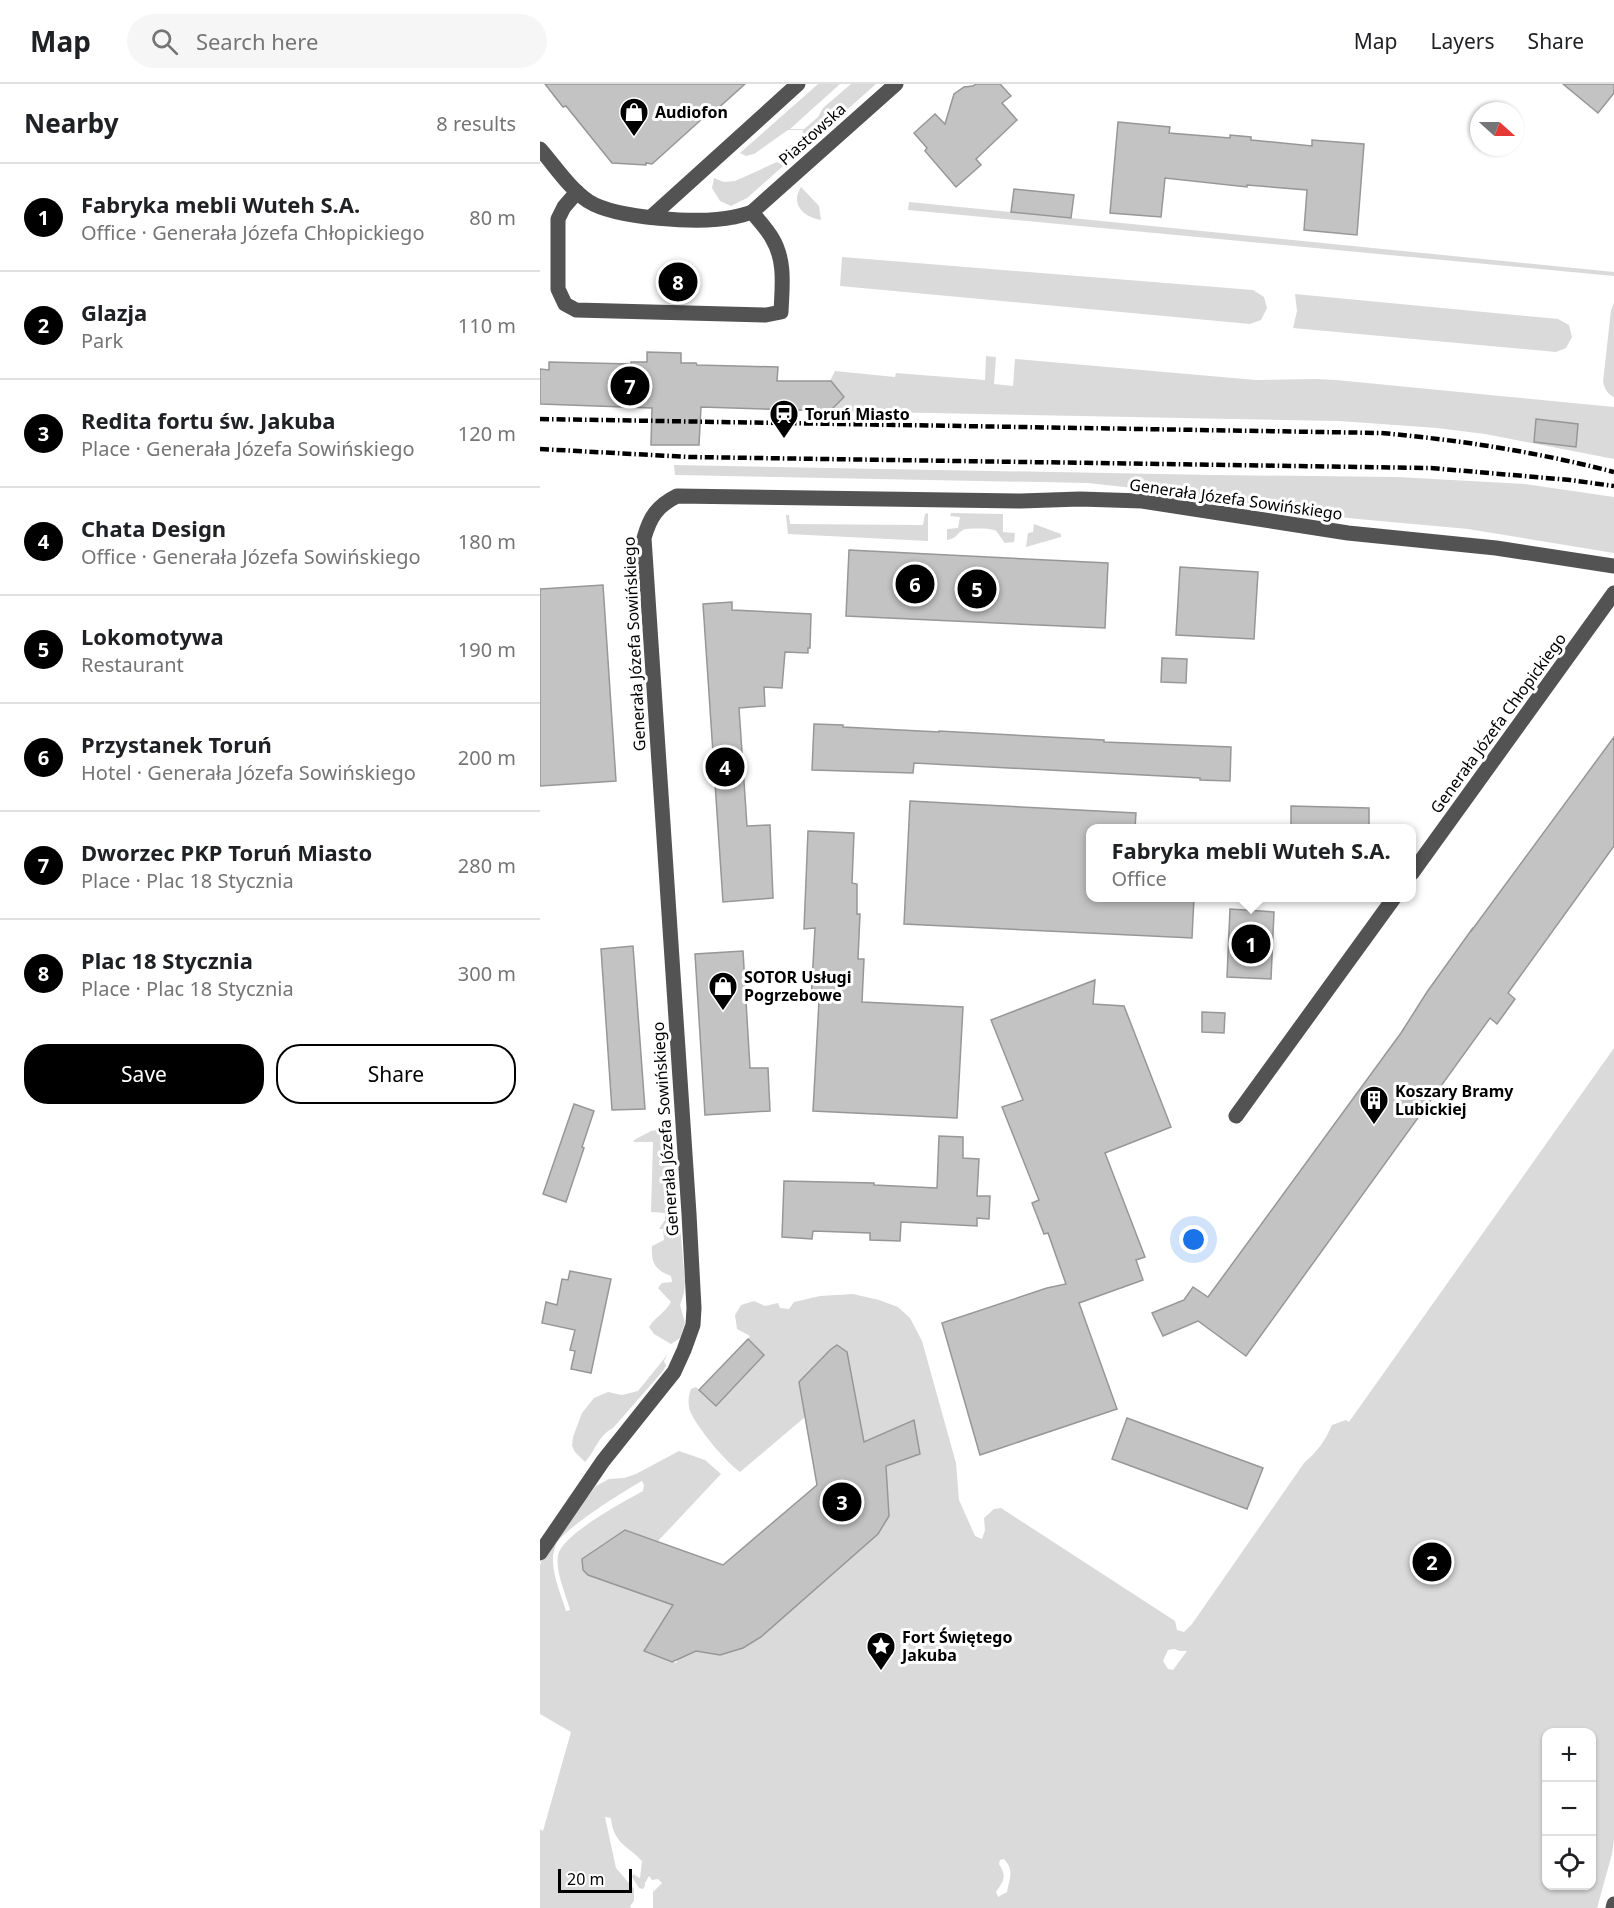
<!DOCTYPE html>
<meta charset="utf-8">
<style>
:root{--surface:#fff;--page:#f6f6f6;--text:#202124;--muted:#757577;--line:#e0e0e0;--accent:#000}
body{margin:0;font-family:"Noto Sans",sans-serif;background:var(--page);color:var(--text)}
.controls{position:absolute;right:18px;bottom:18px;display:grid;overflow:hidden;border-radius:12px;box-shadow:0 2px 4px #0004}
.controls button{width:54px;height:54px;display:grid;place-items:center;padding:0;border:0;border-bottom:2px solid var(--line);background:var(--surface);color:var(--text);font:30px sans-serif}
.compass{position:absolute;left:930px;top:18px;width:54px;height:54px;border-radius:50%;background:var(--surface);box-shadow:0 2px 4px #0004;rotate:111deg}
.scale{position:absolute;left:18px;bottom:15px;width:74px;box-sizing:border-box;padding-left:6px;border:3px solid #000;border-top:0;font-size:16px;line-height:21px;white-space:nowrap;color:#000;-webkit-text-stroke:4px #fff;paint-order:stroke}
.you{position:absolute;left:654px;top:1156px;width:21px;height:21px;margin:-15px;border:4px solid #fff;border-radius:50%;background:#1a73e8;box-shadow:0 0 0 9px #1a73e833}
.badge{display:grid;place-items:center;width:39px;height:39px;border-radius:50%;background:var(--accent);color:#fff;font-size:20px;font-weight:700}
.pin{position:absolute;translate:-50% -50%;border:3px solid #fff;box-shadow:0 2px 6px #0006}
.popup{position:absolute;left:546px;top:740px;width:330px;height:78px;box-sizing:border-box;display:grid;place-content:center;border-radius:12px;background:var(--surface);filter:drop-shadow(0 2px 4px #0005);font-size:20px;white-space:nowrap;color:var(--muted)}
.popup b{font-size:22px;color:var(--text)}
.popup::after{content:'';position:absolute;left:50%;top:100%;margin-left:-12px;border:12px solid transparent;border-top-color:var(--surface)}
.list{margin:0;padding:0;list-style:none}
h2{display:flex;justify-content:space-between;align-items:center;height:78px;margin:0;padding:0 24px;font-size:26px}
h2 small{font-size:20px;font-weight:400;color:var(--muted)}
.list li{display:grid;grid-template-columns:39px 1fr auto;gap:18px;align-items:center;box-sizing:border-box;height:108px;padding:0 24px;border-top:2px solid var(--line)}
.list b{display:block;font-size:22px;white-space:nowrap}
.list p{margin:0;font-size:20px;white-space:nowrap;color:var(--muted)}
.list em{font-size:20px;font-style:normal;color:var(--muted)}
.actions{display:flex;gap:12px;padding:18px 24px}
.actions a{flex:1;padding:14px 0;border:2px solid var(--accent);border-radius:24px;text-align:center;font-size:21px;color:var(--accent)}
.actions .main{background:var(--accent);color:#fff}
.icon{flex:none;width:33px;height:33px;fill:none;stroke:currentColor;stroke-width:2;stroke-linecap:round;stroke-linejoin:round}
.map{position:relative;flex:none;width:1074px;height:1824px;overflow:hidden}
header{display:flex;align-items:center;gap:36px;box-sizing:border-box;height:84px;padding:0 30px;background:var(--surface);border-bottom:2px solid var(--line)}
header strong{font-size:28px}
nav{display:flex;gap:33px;margin-inline-start:auto;font-size:21px}
.search{width:420px;height:54px;background:var(--page);display:flex;align-items:center;gap:15px;box-sizing:border-box;padding:0 21px;border-radius:33px;color:var(--muted);font-size:22px}
main{display:flex}
aside{flex:1;background:var(--surface)}
.map>svg:first-child{display:block}
.green{fill:#dadada;fill-rule:evenodd}
.building{fill:#c3c3c3;stroke:#979797;stroke-width:1.5}
.lines{fill:none;stroke-linecap:round;stroke-linejoin:round}
.minor{stroke:#535353;stroke-width:15}
.rail{stroke:#000;stroke-width:4.5;stroke-dasharray:9 3 1.5 3;stroke-linecap:butt}
.labels{text-anchor:middle;dominant-baseline:central;stroke-width:6;stroke-linejoin:round;paint-order:stroke}
.poi-label{font-size:16px;font-weight:bold;fill:#000;stroke:#fff;text-anchor:start}
.street-label{font-size:16px;fill:#000;stroke:#fff}
</style>
<header>
<strong>Map</strong>
<div class="search"><svg class="icon" aria-label="search" viewBox="0 0 24 24"><circle cx="10" cy="10" r="6"/><path d="M15 15l6 6"/></svg>Search here</div>
<nav><a>Map</a><a>Layers</a><a>Share</a></nav>
</header>
<main>
<aside>
<h2>Nearby<small>8 results</small></h2>
<ul class="list">
<li><span class="badge">1</span><div><b>Fabryka mebli Wuteh S.A.</b><p>Office · Generała Józefa Chłopickiego</p></div><em>80 m</em></li>
<li><span class="badge">2</span><div><b>Glazja</b><p>Park</p></div><em>110 m</em></li>
<li><span class="badge">3</span><div><b>Redita fortu św. Jakuba</b><p>Place · Generała Józefa Sowińskiego</p></div><em>120 m</em></li>
<li><span class="badge">4</span><div><b>Chata Design</b><p>Office · Generała Józefa Sowińskiego</p></div><em>180 m</em></li>
<li><span class="badge">5</span><div><b>Lokomotywa</b><p>Restaurant</p></div><em>190 m</em></li>
<li><span class="badge">6</span><div><b>Przystanek Toruń</b><p>Hotel · Generała Józefa Sowińskiego</p></div><em>200 m</em></li>
<li><span class="badge">7</span><div><b>Dworzec PKP Toruń Miasto</b><p>Place · Plac 18 Stycznia</p></div><em>280 m</em></li>
<li><span class="badge">8</span><div><b>Plac 18 Stycznia</b><p>Place · Plac 18 Stycznia</p></div><em>300 m</em></li>
</ul>
<div class="actions"><a class="main">Save</a><a>Share</a></div>
</aside>
<div class="map">
<svg width="1074" height="1824" viewBox="0 0 1074 1824">
<rect width="100%" height="100%" fill="#fff"/>
<!-- green -->
<g class="green">
<path d="M 278,0 L 300,0 L 250,45 L 264,45 L 278,33 L 283,24 L 311,0 L 336,0 L 207,114 L 191,122 L 180,117 L 172,104 L 174,94 L 184,98 L 195,97 L 237,78 L 243,81 L 249,76 L 245,70 L 252,65 L 256,70 L 266,62 L 262,54 L 263,46 L 248,46 L 214,70 L 206,72 L 200,69 Z"/>
<path d="M 261,103 L 279,122 L 281,136 C 263,133 250,120 261,103 Z"/>
<path d="M 369,118 L 1074,188 L 1074,192 L 368,126 Z"/>
<path d="M 302,173 L 713,206 L 724,213 L 727,224 L 721,236 L 710,240 L 300,202 Z"/>
<path d="M 755,210 L 1018,235 L 1029,241 L 1032,253 L 1026,264 L 1016,268 L 753,244 L 757,227 Z"/>
<path d="M 1074,219 L 1074,313 C 1067,310 1065,305 1063,298 L 1071,226 Z"/>
<path d="M 446,272 L 456,273 L 454,300 L 473,302 L 475,275 L 716,296 L 776,295 L 796,296 L 1074,323 L 1074,375 L 945,350 L 897,344 L 799,337 L 290,327 L 290,297 L 295,287 L 355,293 L 356,289 L 445,296 Z"/>
<path d="M 134,381 L 673,391 L 857,393 L 985,400 L 1074,413 L 1074,469 L 928,445 L 818,435 L 674,419 L 659,415 L 648,410 L 548,399 L 135,391 Z"/>
<path d="M 388,429 L 388,457 L 248,450 L 246,431 L 249,431 L 250,440 L 383,441 L 385,430 Z"/>
<path d="M 411,429 L 463,430 L 463,448 L 475,449 L 474,458 L 465,459 C 461,455 460,451 456,447 C 453,444 427,444 423,446 C 416,450 416,455 407,456 L 407,445 L 418,444 L 420,433 L 410,432 Z"/>
<path d="M 494,440 L 521,450 L 521,453 L 486,463 L 488,449 L 493,448 Z"/>
<path d="M 1074,964 L 1074,1756 L 1072,1770 L 1057,1824 L 113,1824 L 113,1808 L 122,1799 L 118,1795 L 112,1796 L 109,1792 L 105,1799 L 105,1802 L 103,1805 L 99,1804 L 92,1793 L 93,1790 L 100,1794 L 102,1777 C 87,1761 73,1759 71,1734 L 65,1733 L 76,1784 L 94,1805 L 94,1817 L 90,1822 L 91,1824 L 0,1824 L 0,1745 L 3,1747 L 31,1648 L 0,1630 L 0,1481 L 2,1475 L 22,1445 L 56,1402 L 69,1395 L 84,1394 L 96,1390 L 139,1367 L 165,1376 L 181,1390 L 118,1457 L 85,1446 L 42,1475 L 43,1486 L 49,1491 L 133,1521 L 104,1567 L 136,1579 L 138,1575 L 156,1567 L 180,1571 L 202,1564 L 221,1553 L 346,1382 L 380,1370 L 373,1336 L 324,1358 L 307,1269 C 301,1264 297,1261 290,1266 L 259,1298 L 265,1333 L 200,1388 C 185,1377 162,1349 153,1333 C 148,1325 147,1315 151,1305 L 156,1303 L 176,1322 L 224,1271 L 208,1255 L 210,1252 L 197,1245 L 195,1231 L 201,1221 L 214,1217 L 225,1222 L 238,1219 L 240,1224 L 249,1225 L 254,1218 L 280,1212 L 313,1210 L 339,1216 L 358,1223 L 370,1234 L 382,1257 L 416,1379 L 419,1416 L 435,1452 L 442,1455 L 445,1446 L 444,1434 L 454,1425 L 461,1424 L 635,1537 L 637,1546 L 644,1548 L 652,1540 L 764,1379 C 777,1368 785,1357 792,1341 L 806,1336 L 809,1338 ZM 102,1397 L 104,1401 L 103,1407 C 83,1418 23,1450 18,1471 C 15,1488 26,1510 30,1526 L 26,1527 C 21,1510 12,1491 13,1473 C 13,1470 15,1464 16,1460 C 25,1444 84,1407 102,1397 ZM 634,1565 L 640,1567 L 647,1567 L 633,1586 L 628,1585 L 623,1577 L 628,1566 ZM 1006,1648 L 1052,1648 L 1052,1802 L 1006,1802 ZM 464,1775 C 475,1787 469,1795 467,1808 L 458,1813 L 456,1808 C 464,1796 467,1793 459,1780 L 460,1776 Z"/>
<path d="M 122,1045 L 129,1049 L 130,1069 L 139,1130 L 145,1198 L 144,1209 L 140,1221 L 145,1239 L 140,1254 L 131,1260 L 114,1250 L 109,1243 C 115,1233 125,1229 131,1218 L 118,1204 L 122,1199 L 132,1198 L 131,1192 C 115,1186 111,1179 112,1162 L 124,1156 L 123,1145 L 119,1145 L 125,1136 L 125,1129 L 111,1128 L 113,1058 L 94,1058 L 94,1056 L 111,1047 Z"/>
<path d="M 128,1270 L 124,1277 L 126,1282 L 123,1287 L 73,1344 C 58,1352 56,1366 45,1378 L 35,1368 L 32,1362 L 33,1353 L 42,1329 L 54,1314 L 68,1308 L 82,1311 L 98,1307 Z"/>
</g>
<!-- building -->
<g class="building">
<path d="M 5,0 L 205,0 L 175,27 L 173,25 L 112,80 L 106,79 L 106,81 L 72,79 L 26,22 L 23,23 Z"/>
<path d="M 436,0 L 460,0 L 471,12 L 462,19 L 477,36 L 436,75 L 441,81 L 416,103 L 385,67 L 387,64 L 374,49 L 395,30 L 405,40 L 414,10 L 424,3 L 433,2 Z"/>
<path d="M 1023,0 L 1074,0 L 1074,9 L 1058,29 Z"/>
<path d="M 578,38 L 630,43 L 629,49 L 690,54 L 690,51 L 711,53 L 711,56 L 772,62 L 772,56 L 824,60 L 817,151 L 764,146 L 767,106 L 707,101 L 707,103 L 625,94 L 621,133 L 570,129 Z"/>
<path d="M 474,105 L 534,111 L 531,134 L 471,128 Z"/>
<path d="M 107,268 L 141,269 L 141,279 L 156,279 L 157,281 L 238,283 L 237,297 L 291,297 L 304,313 L 290,327 L 161,323 L 159,361 L 111,361 L 112,324 L 0,320 L 0,285 L 9,286 L 9,278 L 91,280 L 91,278 L 107,278 Z"/>
<path d="M 996,335 L 1038,340 L 1036,363 L 994,358 Z"/>
<path d="M 309,466 L 568,479 L 565,544 L 306,532 Z"/>
<path d="M 640,483 L 718,488 L 714,555 L 636,551 Z"/>
<path d="M 63,501 L 76,697 L 0,702 L 0,505 Z"/>
<path d="M 192,518 L 192,526 L 271,530 L 270,564 L 268,564 L 268,569 L 245,568 L 242,604 L 224,603 L 225,622 L 199,624 L 207,742 L 230,741 L 233,814 L 183,818 L 163,520 Z"/>
<path d="M 622,574 L 647,575 L 646,599 L 621,598 Z"/>
<path d="M 274,640 L 303,641 L 303,643 L 399,648 L 399,647 L 564,656 L 564,658 L 691,663 L 690,697 L 660,696 L 660,694 L 374,679 L 373,689 L 272,686 Z"/>
<path d="M 1074,653 L 1074,762 L 968,909 L 975,915 L 957,940 L 950,934 L 706,1272 L 658,1237 L 623,1252 L 612,1229 L 644,1216 L 653,1203 L 668,1213 L 861,949 L 887,908 L 932,845 L 932,846 Z"/>
<path d="M 370,717 L 596,729 L 595,744 L 550,744 L 550,813 L 654,813 L 652,854 L 364,840 Z"/>
<path d="M 751,722 L 829,724 L 829,744 L 751,744 Z"/>
<path d="M 268,747 L 314,749 L 312,799 L 317,800 L 317,830 L 320,830 L 318,875 L 324,875 L 322,918 L 423,923 L 417,1034 L 273,1027 L 279,917 L 271,917 L 275,844 L 264,845 Z"/>
<path d="M 690,825 L 734,828 L 731,895 L 687,893 Z"/>
<path d="M 93,862 L 105,1025 L 72,1026 L 61,865 Z"/>
<path d="M 203,867 L 210,984 L 228,984 L 230,1027 L 165,1031 L 155,870 Z"/>
<path d="M 555,896 L 553,920 L 584,922 L 631,1043 L 565,1069 L 605,1173 L 596,1176 L 603,1196 L 539,1219 L 577,1325 L 440,1371 L 402,1239 L 507,1204 L 526,1200 L 508,1149 L 504,1150 L 492,1119 L 499,1116 L 462,1023 L 483,1016 L 451,936 Z"/>
<path d="M 662,928 L 685,929 L 684,949 L 662,948 Z"/>
<path d="M 34,1020 L 54,1027 L 42,1063 L 44,1064 L 26,1118 L 3,1110 Z"/>
<path d="M 399,1052 L 423,1053 L 423,1074 L 439,1075 L 437,1112 L 450,1112 L 449,1135 L 437,1134 L 437,1142 L 361,1138 L 360,1157 L 330,1156 L 330,1149 L 273,1147 L 272,1155 L 242,1153 L 244,1097 L 334,1099 L 334,1101 L 397,1104 Z"/>
<path d="M 30,1187 L 71,1195 L 51,1289 L 31,1285 L 35,1267 L 30,1266 L 35,1246 L 2,1239 L 6,1218 L 17,1221 L 22,1195 L 28,1196 Z"/>
<path d="M 208,1255 L 224,1271 L 176,1322 L 159,1306 Z"/>
<path d="M 297,1261 L 307,1268 L 324,1358 L 374,1336 L 380,1370 L 346,1382 L 349,1432 L 338,1450 L 221,1553 L 203,1564 L 180,1571 L 156,1567 L 132,1578 L 104,1567 L 133,1521 L 48,1491 L 43,1486 L 42,1475 L 85,1446 L 183,1481 L 277,1401 L 259,1298 L 290,1266 Z"/>
<path d="M 587,1334 L 723,1384 L 707,1425 L 572,1375 Z"/>
</g>
<g class="lines">
<!-- minor -->
<g class="minor">
<path d="M 0,65 C 15,82 29,104 48,117 C 76,135 161,140 194,133 C 200,132 206,130 212,128 L 356,0"/>
<path d="M 37,108 L 24,123 L 18,135 L 18,205 L 25,220 L 36,226 L 226,231 L 241,228 C 242,203 246,177 232,154 C 227,145 219,137 212,128"/>
<path d="M 111,133 L 258,0"/>
<path d="M 872,789 L 1074,509"/>
<path d="M 696,1032 L 854,814"/>
<path d="M 0,1469 L 63,1377 L 134,1288 L 144,1266 L 153,1241 L 154,1224 L 149,1130 L 104,454 C 110,433 117,422 137,412 L 481,417 L 540,415 L 602,417 L 808,449 L 956,464 L 1074,482"/>
<path d="M 1073,1824 L 1074,1820"/>
</g>
<!-- rail -->
<g class="rail">
<path d="M 0,335 L 841,349 C 920,356 997,368 1074,388"/>
<path d="M 0,365 L 149,373 L 891,384 L 1030,396 L 1074,402"/>
</g>
</g>
<!-- icons -->
<defs>
<g id="shop-pin" transform="scale(1.5)"><path d="M0 17L-7.5 6A9.5 9.5 0 1 1 7.5 6Z" fill="#000" stroke="#fff"/><path d="M-5-2.5h2.3a2.7 3.5 0 0 1 5.4 0H5L5.5 6h-11ZM-1.5-2.5h3a1.5 2.3 0 0 0-3 0Z" fill="#fff"/></g>
<g id="station-pin" transform="scale(1.5)"><path d="M0 17L-7.5 6A9.5 9.5 0 1 1 7.5 6Z" fill="#000" stroke="#fff"/><path d="M-3-6H3Q5-6 5-4V2Q5 4 3 4L4.5 6H3L1.5 4h-3L-3 6H-4.5L-3 4Q-5 4-5 2V-4Q-5-6-3-6ZM-3.5-4v3h7v-3ZM-3.5 1v1.5H-2V1ZM2 1v1.5H3.5V1Z" fill="#fff"/></g>
<g id="building-pin" transform="scale(1.5)"><path d="M0 17L-7.5 6A9.5 9.5 0 1 1 7.5 6Z" fill="#000" stroke="#fff"/><path d="M-4-6H4V6H1V3H-1V6H-4ZM-2.5-4.3h1.7v1.8h-1.7ZM.8-4.3h1.7v1.8H.8ZM-2.5-1h1.7V.8h-1.7ZM.8-1h1.7V.8H.8Z" fill="#fff"/></g>
<g id="sight-pin" transform="scale(1.5)"><path d="M0 17L-7.5 6A9.5 9.5 0 1 1 7.5 6Z" fill="#000" stroke="#fff"/><path d="M0-6L1.8-2.2L6-1.7L2.9 1.2L3.7 5.4L0 3.3L-3.7 5.4L-2.9 1.2L-6-1.7L-1.8-2.2Z" fill="#fff"/></g>
</defs>
<g fill-rule="evenodd">
<use href="#shop-pin" x="94" y="28"/>
<use href="#station-pin" x="244" y="330"/>
<use href="#shop-pin" x="183" y="902"/>
<use href="#building-pin" x="834" y="1016"/>
<use href="#sight-pin" x="341" y="1562"/>
</g>
<g class="labels">
<!-- poi labels -->
<g class="poi-label">
<text x="115" y="28">Audiofon</text>
<text x="265" y="330">Toruń Miasto</text>
<text x="204" y="893">SOTOR Usługi<tspan x="204" dy="18">Pogrzebowe</tspan></text>
<text x="855" y="1007">Koszary Bramy<tspan x="855" dy="18">Lubickiej</tspan></text>
<text x="362" y="1553">Fort Świętego<tspan x="362" dy="18">Jakuba</tspan></text>
</g>
<!-- street labels -->
<g class="street-label">
<text transform="translate(272 50) rotate(-42)">Piastowska</text>
<text transform="translate(696 415) rotate(8)">Generała Józefa Sowińskiego</text>
<text transform="translate(94 560) rotate(-93)">Generała Józefa Sowińskiego</text>
<text transform="translate(958 639) rotate(-54)">Generała Józefa Chłopickiego</text>
<text transform="translate(125 1045) rotate(-94)">Generała Józefa Sowińskiego</text>
</g>
</g>
</svg>
<div class="controls">
<button>+</button>
<button>−</button>
<button><svg class="icon" aria-label="locate" viewBox="0 0 24 24"><circle cx="12" cy="12" r="6"/><path d="M12 2v4M12 18v4M2 12h4M18 12h4"/></svg></button>
</div>
<svg class="compass" viewBox="-18 -18 36 36"><path d="M0-13l5 13h-10z" fill="#e53935"/><path d="M0 13l5-13h-10z" fill="#757577"/></svg>
<div class="scale">20 m</div>
<div class="you"></div>
<div class="pin badge" style="left:711px;top:860px">1</div>
<div class="popup"><b>Fabryka mebli Wuteh S.A.</b>Office</div>
<div class="pin badge" style="left:892px;top:1478px">2</div>
<div class="pin badge" style="left:302px;top:1418px">3</div>
<div class="pin badge" style="left:185px;top:683px">4</div>
<div class="pin badge" style="left:437px;top:505px">5</div>
<div class="pin badge" style="left:375px;top:500px">6</div>
<div class="pin badge" style="left:90px;top:302px">7</div>
<div class="pin badge" style="left:138px;top:198px">8</div>
</div>
</main>
